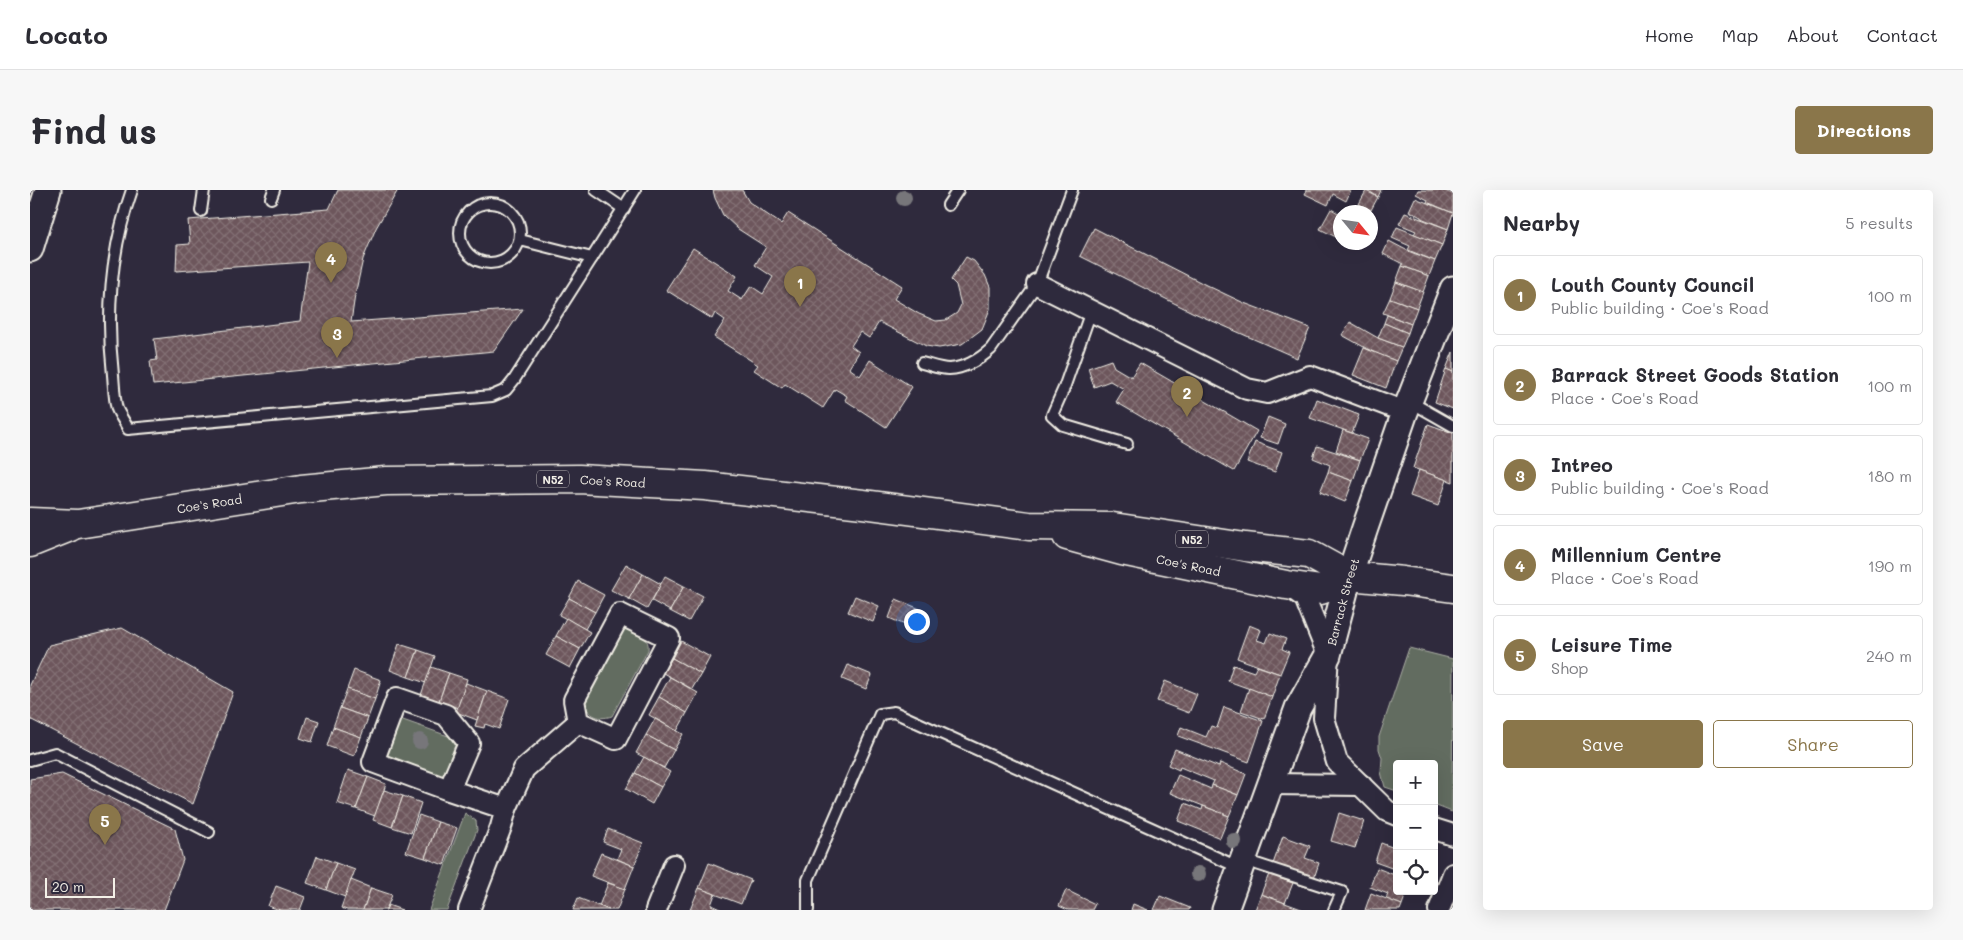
<!DOCTYPE html>
<meta charset="utf-8">
<style>
:root{--surface:#fff;--page:#f7f7f7;--text:#2b2b33;--muted:#7c7c81;--line:#e1e1e2;--accent:#8a764a}
body{margin:0;font-family:Mali,sans-serif;background:var(--page);color:var(--text)}
.controls{position:absolute;right:15px;bottom:15px;display:grid;overflow:hidden;border-radius:5px;box-shadow:0 5px 20px #0002}
.controls button{width:45px;height:45px;display:grid;place-items:center;padding:0;border:0;border-bottom:1px solid var(--line);background:var(--surface);color:var(--text);font:25px sans-serif}
.compass{position:absolute;left:1303px;top:15px;width:45px;height:45px;border-radius:50%;background:var(--surface);box-shadow:0 5px 20px #0002;rotate:119deg}
.scale{position:absolute;left:15px;bottom:12px;width:70px;box-sizing:border-box;padding-left:5px;border:2px solid #f4f1e8;border-top:0;font-size:14px;line-height:18px;white-space:nowrap;color:#f4f1e8;-webkit-text-stroke:4px #2f2a3d;paint-order:stroke}
.you{position:absolute;left:886px;top:431px;width:18px;height:18px;margin:-12px;border:4px solid #fff;border-radius:50%;background:#1a73e8;box-shadow:0 0 0 8px #1a73e833}
.badge{display:grid;place-items:center;width:32px;height:32px;border-radius:50%;background:var(--accent);color:#fff;font-size:16px;font-weight:700}
.pin{position:absolute;translate:-50% -41px;filter:drop-shadow(0 1px 2px #0008)}
.pin::after{content:'';position:absolute;top:26px;width:18px;height:15px;background:inherit;clip-path:polygon(0 0,100% 0,50% 100%)}
.list{margin:0;padding:0;list-style:none}
h2{display:flex;justify-content:space-between;align-items:center;height:65px;margin:0;padding:0 20px;font-size:21px}
h2 small{font-size:16px;font-weight:400;color:var(--muted)}
.list li{display:grid;grid-template-columns:32px 1fr auto;gap:15px;align-items:center;box-sizing:border-box;height:80px;margin:0 10px 10px;padding:0 10px;border:1px solid var(--line);border-radius:5px}
.list b{display:block;font-size:19px;white-space:nowrap}
.list p{margin:0;font-size:16px;white-space:nowrap;color:var(--muted)}
.list em{font-size:16px;font-style:normal;color:var(--muted)}
.actions{display:flex;gap:10px;padding:15px 20px}
.actions a{flex:1;padding:11px 0;border:1px solid var(--accent);border-radius:5px;text-align:center;font-size:18px;color:var(--accent)}
.actions .main{background:var(--accent);color:#fff}
.icon{flex:none;width:28px;height:28px;fill:none;stroke:currentColor;stroke-width:2;stroke-linecap:round;stroke-linejoin:round}
.map{position:relative;flex:none;width:1423px;height:720px;overflow:hidden;border-radius:5px}
header{display:flex;align-items:center;gap:30px;box-sizing:border-box;height:70px;padding:0 25px;background:var(--surface);border-bottom:1px solid var(--line)}
header strong{font-size:24px}
nav{display:flex;gap:28px;margin-inline-start:auto;font-size:18px}
.intro{display:flex;align-items:center;justify-content:space-between;box-sizing:border-box;height:120px;padding:0 30px}
h1{margin:0;font-size:35px}
.button{padding:12px 22px;border-radius:5px;background:var(--accent);color:#fff;font-size:18px;font-weight:700}
main{display:flex;gap:30px;padding:0 30px}
aside{flex:1;background:var(--surface);border-radius:5px;box-shadow:0 5px 20px #0002}
.map>svg:first-child{display:block}
.grass{fill:#626c60;stroke:#abaea4}
.building{fill:url(#building-cross-hatch);stroke:#f4f1e8}
.lines{fill:none;stroke-linecap:round;stroke-linejoin:round}
.service-casing{stroke:#f4f1e8;stroke-width:14}
.minor-casing{stroke:#f4f1e8;stroke-width:24}
.tertiary-casing{stroke:#f4f1e8;stroke-width:29}
.primary-casing{stroke:#f4f1e8;stroke-width:31}
.service{stroke:#2f2a3d;stroke-width:10}
.minor{stroke:#2f2a3d;stroke-width:20}
.tertiary{stroke:#2f2a3d;stroke-width:25}
.primary{stroke:#2f2a3d;stroke-width:28}
.tree{fill:#77767a}
.labels{text-anchor:middle;dominant-baseline:central;stroke-width:4;stroke-linejoin:round;paint-order:stroke}
.shield{fill:#2f2a3d;stroke:#b9b5b5;stroke-width:1}
.shield-label{font-size:11px;font-weight:bold;fill:#f4f1e8}
.street-label{font-size:12px;fill:#f4f1e8;stroke:#2f2a3d}
</style>
<header>
<strong>Locato</strong>
<nav><a>Home</a><a>Map</a><a>About</a><a>Contact</a></nav>
</header>
<div class="intro"><h1>Find us</h1><a class="button">Directions</a></div>
<main>
<div class="map">
<svg width="1423" height="720" viewBox="0 0 1423 720">
<defs>
<pattern id="building-cross-hatch" width="8" height="8" patternUnits="userSpaceOnUse" patternTransform="scale(1.25)"><rect width="8" height="8" fill="#6d565c"/><path d="M0 0l8 8M0 8l8-8" fill="none" stroke="#826f73"/></pattern>
</defs>
<rect width="100%" height="100%" fill="#2f2a3d"/>
<filter id="ink" filterUnits="userSpaceOnUse"><feTurbulence type="fractalNoise" baseFrequency=".02" numOctaves="2"/><feDisplacementMap in="SourceGraphic" scale="10" xChannelSelector="R" yChannelSelector="G"/><feConvolveMatrix kernelMatrix="1 2 1 2 8 2 1 2 1" color-interpolation-filters="sRGB"/></filter>
<g filter="url(#ink)">
<!-- grass -->
<g class="grass">
<path d="M 599,436 L 610,442 L 609,445 C 616,449 619,451 618,460 L 582,526 C 567,531 557,524 553,510 L 593,439 Z"/>
<path d="M 1379,458 L 1423,469 L 1422,622 L 1404,615 L 1404,574 L 1367,574 L 1367,601 L 1355,597 L 1351,582 L 1352,568 L 1349,559 L 1349,547 Z"/>
<path d="M 370,529 L 421,547 L 425,555 L 414,586 L 410,589 L 358,573 L 353,561 L 365,532 Z"/>
<path d="M 435,623 L 446,631 L 447,640 L 417,720 L 399,720 Z"/>
</g>
<!-- building -->
<g class="building">
<path d="M 308,0 L 368,0 L 346,38 L 333,69 L 325,105 L 321,132 L 493,119 L 464,161 L 123,195 L 120,171 L 127,170 L 124,149 L 270,131 L 278,72 L 146,81 L 147,55 L 160,54 L 158,30 L 299,19 Z"/>
<path d="M 683,0 L 712,0 L 719,12 L 751,34 L 758,23 L 872,96 L 864,109 L 889,124 L 906,131 L 916,130 L 927,123 L 931,115 L 926,95 L 921,90 L 936,67 L 944,71 L 955,85 L 960,97 L 960,119 L 952,139 L 932,154 L 909,158 L 896,156 L 849,132 L 839,148 L 830,142 L 821,156 L 829,162 L 819,178 L 830,186 L 840,170 L 882,197 L 856,237 L 815,210 L 817,206 L 805,199 L 793,218 L 755,194 L 752,198 L 724,180 L 728,175 L 684,147 L 695,130 L 685,123 L 682,129 L 636,100 L 663,58 L 707,86 L 698,101 L 712,110 L 721,96 L 733,104 L 743,87 L 725,75 L 736,57 L 708,39 L 693,25 L 685,8 Z"/>
<path d="M 1277,0 L 1321,0 L 1316,11 L 1303,4 L 1298,15 L 1275,4 Z"/>
<path d="M 1337,0 L 1351,0 L 1348,7 Z"/>
<path d="M 1388,0 L 1413,0 L 1423,4 L 1423,23 L 1397,12 L 1398,10 L 1386,4 Z"/>
<path d="M 1336,1 L 1348,7 L 1341,20 L 1329,14 Z"/>
<path d="M 1385,8 L 1423,23 L 1418,39 L 1391,28 L 1391,27 L 1379,21 Z"/>
<path d="M 1329,14 L 1341,20 L 1340,22 L 1325,22 Z"/>
<path d="M 1301,19 L 1310,24 L 1310,49 L 1290,39 Z"/>
<path d="M 1375,23 L 1418,39 L 1412,55 L 1384,44 L 1386,41 L 1369,34 Z"/>
<path d="M 1367,37 L 1412,55 L 1405,71 L 1378,60 L 1380,56 L 1362,48 Z"/>
<path d="M 1064,38 L 1176,95 L 1214,113 L 1280,138 L 1267,168 L 1162,122 L 1050,66 Z"/>
<path d="M 1359,51 L 1378,61 L 1405,71 L 1399,86 L 1372,76 L 1373,74 L 1353,64 Z"/>
<path d="M 1372,76 L 1399,86 L 1393,102 L 1366,92 Z"/>
<path d="M 1366,92 L 1393,102 L 1387,118 L 1360,108 Z"/>
<path d="M 1360,108 L 1387,118 L 1381,134 L 1353,123 Z"/>
<path d="M 1357,125 L 1381,134 L 1378,143 L 1354,133 Z"/>
<path d="M 1320,132 L 1348,148 L 1372,157 L 1366,171 L 1343,162 L 1312,145 Z"/>
<path d="M 1354,133 L 1378,143 L 1372,157 L 1348,148 Z"/>
<path d="M 1334,158 L 1366,171 L 1356,198 L 1323,185 Z"/>
<path d="M 1423,162 L 1423,182 L 1416,179 Z"/>
<path d="M 1081,170 L 1084,177 L 1101,187 L 1110,173 L 1227,241 L 1204,281 L 1086,212 L 1094,199 L 1080,191 L 1064,197 L 1058,178 Z"/>
<path d="M 1416,179 L 1423,182 L 1423,219 L 1405,212 Z"/>
<path d="M 1287,209 L 1329,225 L 1322,243 L 1280,228 Z"/>
<path d="M 1238,227 L 1255,234 L 1248,254 L 1230,248 Z"/>
<path d="M 1398,234 L 1423,243 L 1423,292 L 1383,278 Z"/>
<path d="M 1313,240 L 1338,249 L 1330,270 L 1306,261 Z"/>
<path d="M 1225,252 L 1252,262 L 1245,282 L 1217,272 Z"/>
<path d="M 1287,256 L 1330,270 L 1323,291 L 1298,282 L 1300,275 L 1283,268 Z"/>
<path d="M 1389,280 L 1417,290 L 1408,316 L 1380,306 Z"/>
<path d="M 1298,282 L 1323,291 L 1315,312 L 1290,302 Z"/>
<path d="M 596,374 L 613,384 L 599,409 L 581,400 Z"/>
<path d="M 613,384 L 631,394 L 617,419 L 599,409 Z"/>
<path d="M 635,386 L 654,396 L 640,421 L 622,411 Z"/>
<path d="M 548,391 L 574,405 L 565,422 L 539,408 Z"/>
<path d="M 654,396 L 673,406 L 659,431 L 640,421 Z"/>
<path d="M 825,406 L 849,416 L 843,432 L 818,422 Z"/>
<path d="M 539,408 L 565,422 L 555,439 L 529,425 Z"/>
<path d="M 866,409 L 890,419 L 882,438 L 859,428 Z"/>
<path d="M 536,428 L 560,442 L 550,459 L 526,446 Z"/>
<path d="M 1219,435 L 1231,440 L 1227,450 L 1236,453 L 1240,443 L 1256,449 L 1252,459 L 1259,462 L 1250,484 L 1207,468 Z"/>
<path d="M 92,438 L 203,502 L 163,614 L 0,529 L 0,495 L 19,455 Z"/>
<path d="M 526,446 L 550,459 L 540,478 L 516,465 Z"/>
<path d="M 651,451 L 680,467 L 671,484 L 642,468 Z"/>
<path d="M 369,454 L 388,460 L 378,487 L 360,480 Z"/>
<path d="M 388,460 L 405,466 L 396,493 L 378,487 Z"/>
<path d="M 642,468 L 671,484 L 662,499 L 633,483 Z"/>
<path d="M 818,475 L 842,485 L 836,499 L 812,489 Z"/>
<path d="M 1203,475 L 1224,482 L 1227,476 L 1250,484 L 1242,507 L 1198,491 Z"/>
<path d="M 401,477 L 419,483 L 409,511 L 391,505 Z"/>
<path d="M 324,480 L 351,490 L 345,509 L 317,499 Z"/>
<path d="M 419,483 L 437,489 L 428,518 L 409,511 Z"/>
<path d="M 640,487 L 668,503 L 657,523 L 629,507 Z"/>
<path d="M 1135,491 L 1167,504 L 1159,523 L 1127,511 Z"/>
<path d="M 436,493 L 457,501 L 447,530 L 426,522 Z"/>
<path d="M 1219,498 L 1242,507 L 1234,529 L 1211,521 Z"/>
<path d="M 317,499 L 345,509 L 338,528 L 310,518 Z"/>
<path d="M 457,501 L 479,509 L 469,539 L 455,534 L 454,538 L 445,536 Z"/>
<path d="M 629,507 L 657,523 L 647,541 L 619,525 Z"/>
<path d="M 1194,517 L 1233,531 L 1219,572 L 1148,546 L 1151,537 L 1176,547 L 1181,536 L 1187,538 Z"/>
<path d="M 310,518 L 338,528 L 331,547 L 303,537 Z"/>
<path d="M 277,527 L 289,531 L 282,552 L 270,548 Z"/>
<path d="M 625,529 L 653,544 L 644,560 L 616,545 Z"/>
<path d="M 303,537 L 331,547 L 324,566 L 297,556 Z"/>
<path d="M 616,545 L 644,560 L 634,578 L 606,563 Z"/>
<path d="M 1145,559 L 1189,577 L 1190,573 L 1216,584 L 1208,605 L 1182,595 L 1184,591 L 1150,577 L 1149,580 L 1138,575 Z"/>
<path d="M 614,567 L 640,582 L 631,597 L 605,583 Z"/>
<path d="M 318,580 L 338,587 L 326,619 L 307,613 Z"/>
<path d="M 605,583 L 631,597 L 622,614 L 596,599 Z"/>
<path d="M 32,584 L 145,639 L 153,670 L 134,720 L 0,720 L 0,589 Z"/>
<path d="M 1148,585 L 1181,599 L 1182,595 L 1208,605 L 1199,626 L 1140,603 Z"/>
<path d="M 338,587 L 356,594 L 345,626 L 326,619 Z"/>
<path d="M 354,600 L 373,606 L 362,637 L 343,630 Z"/>
<path d="M 373,606 L 391,613 L 381,643 L 362,637 Z"/>
<path d="M 1155,613 L 1172,620 L 1173,616 L 1199,626 L 1190,648 L 1148,631 Z"/>
<path d="M 1309,623 L 1334,631 L 1325,658 L 1301,651 Z"/>
<path d="M 389,625 L 408,632 L 395,668 L 376,662 Z"/>
<path d="M 408,632 L 427,638 L 414,675 L 395,668 Z"/>
<path d="M 578,639 L 613,653 L 604,676 L 587,669 L 591,659 L 573,652 Z"/>
<path d="M 1253,646 L 1280,656 L 1275,668 L 1289,673 L 1284,688 L 1243,674 Z"/>
<path d="M 1351,653 L 1367,659 L 1367,680 L 1345,672 Z"/>
<path d="M 571,663 L 604,676 L 595,699 L 561,686 Z"/>
<path d="M 287,666 L 306,673 L 296,700 L 277,693 Z"/>
<path d="M 306,673 L 325,680 L 315,707 L 296,700 Z"/>
<path d="M 679,673 L 721,690 L 711,714 L 669,698 Z"/>
<path d="M 1347,678 L 1367,686 L 1367,701 L 1377,701 L 1372,715 L 1356,709 L 1358,704 L 1340,697 Z"/>
<path d="M 1239,684 L 1263,693 L 1255,713 L 1231,704 Z"/>
<path d="M 321,690 L 341,698 L 333,720 L 317,720 L 311,718 Z"/>
<path d="M 578,693 L 595,699 L 587,720 L 579,720 L 569,716 Z"/>
<path d="M 246,696 L 275,707 L 270,720 L 250,720 L 238,716 Z"/>
<path d="M 341,698 L 362,705 L 356,720 L 333,720 Z"/>
<path d="M 669,698 L 685,704 L 681,715 L 692,720 L 660,720 Z"/>
<path d="M 1036,700 L 1065,714 L 1062,720 L 1038,720 L 1029,716 Z"/>
<path d="M 1341,703 L 1372,715 L 1370,720 L 1335,720 Z"/>
<path d="M 1231,704 L 1255,713 L 1274,720 L 1225,720 Z"/>
<path d="M 1130,706 L 1160,718 L 1159,720 L 1124,720 Z"/>
<path d="M 548,708 L 569,716 L 579,720 L 543,720 Z"/>
<path d="M 1103,714 L 1118,720 L 1101,720 Z"/>
<path d="M 358,715 L 372,720 L 356,720 Z"/>
</g>
<g class="lines">
<!-- service casing -->
<g class="service-casing">
<g id="service">
<path d="M 102,0 C 81,59 76,123 83,185 C 84,195 84,208 87,219 C 90,226 95,232 98,239 L 462,206 L 476,200 L 484,190 L 562,68"/>
<path d="M 566,0 L 594,19"/>
<path d="M 241,8 L 244,0"/>
<circle cx="460" cy="43" r="30"/>
<path d="M 918,15 L 928,0"/>
<path d="M 171,21 L 174,0"/>
<path d="M 490,50 L 562,68 L 605,0"/>
<path d="M 1061,121 L 1034,198 L 1022,225 L 1033,235 L 1097,254"/>
<path d="M 892,173 C 900,175 911,179 919,179 C 935,178 950,169 961,159 L 1007,94 L 1042,0"/>
<path d="M 1379,211 L 1423,236"/>
<path d="M 0,570 L 25,563 L 179,642"/>
<path d="M 1214,670 L 1312,702 L 1304,720"/>
<path d="M 778,720 L 778,690 L 850,524 L 864,522 L 1210,678"/>
</g>
</g>
<!-- minor casing -->
<g class="minor-casing">
<g id="minor">
<path d="M 1007,94 L 1217,199 L 1237,203 L 1280,186 L 1375,222"/>
<path d="M 1257,395 L 1275,408 L 1298,465 L 1294,528 L 1307,572 L 1357,621 L 1367,625"/>
<path d="M 590,424 L 639,448 L 586,549 L 548,532 L 544,510 Z"/>
<path d="M 1239,594 L 1331,595"/>
<path d="M 419,600 L 343,572 L 367,508 L 416,525 L 439,553 L 419,600 L 476,619"/>
<path d="M 1404,639 L 1423,645"/>
<path d="M 439,720 L 471,637 L 476,619 L 494,579 L 548,532"/>
<path d="M 626,720 L 644,675"/>
<path d="M 1409,720 L 1423,684"/>
</g>
</g>
<!-- tertiary casing -->
<g class="tertiary-casing">
<g id="tertiary">
<path d="M 0,59 L 18,0"/>
<path id="s1" d="M 1195,720 L 1268,518 L 1298,465 L 1319,386 L 1335,338 L 1375,222 L 1423,99"/>
</g>
</g>
<!-- primary casing -->
<g class="primary-casing">
<g id="primary">
<path id="s2" d="M 0,332 L 48,334 L 271,299 L 356,291 L 549,289 L 675,296 L 833,314 L 999,336 L 1083,337 L 1215,357 L 1279,364 L 1319,386 L 1373,391 L 1423,398"/>
<path id="s3" d="M 1037,346 L 1092,361 L 1256,395 L 1291,400 L 1319,386"/>
<path d="M 0,353 L 40,337"/>
</g>
</g>
<!-- service -->
<use href="#service" class="service"/>
<!-- minor -->
<use href="#minor" class="minor"/>
<!-- tertiary -->
<use href="#tertiary" class="tertiary"/>
<!-- primary -->
<use href="#primary" class="primary"/>
</g>
<!-- trees -->
<g class="tree">
<circle cx="874" cy="8" r="8"/>
<circle cx="390" cy="551" r="8"/>
<circle cx="1204" cy="651" r="8"/>
<circle cx="1168" cy="684" r="8"/>
</g>
</g>
<g class="labels">
<!-- shield labels -->
<g class="shield">
<rect x="507" y="280.5" width="32" height="17" rx="4"/>
<rect x="1146" y="340.5" width="32" height="17" rx="4"/>
</g>
<g class="shield-label">
<text x="523" y="289">N52</text>
<text x="1162" y="349">N52</text>
</g>
<!-- street labels -->
<g class="street-label">
<text stroke="none"><textPath href="#s2" startOffset="586">Coe's Road</textPath></text>
<text stroke="none"><textPath href="#s2" startOffset="181">Coe's Road</textPath></text>
<text stroke="none"><textPath href="#s3" startOffset="125">Coe's Road</textPath></text>
<text stroke="none"><textPath href="#s1" startOffset="331">Barrack Street</textPath></text>
</g>
</g>
</svg>
<div class="controls">
<button>+</button>
<button>−</button>
<button><svg class="icon" aria-label="locate" viewBox="0 0 24 24"><circle cx="12" cy="12" r="6"/><path d="M12 2v4M12 18v4M2 12h4M18 12h4"/></svg></button>
</div>
<svg class="compass" viewBox="-18 -18 36 36"><path d="M0-13l5 13h-10z" fill="#e53935"/><path d="M0 13l5-13h-10z" fill="#7c7c81"/></svg>
<div class="scale">20 m</div>
<div class="you"></div>
<div class="pin badge" style="left:770px;top:117px">1</div>
<div class="pin badge" style="left:1157px;top:227px">2</div>
<div class="pin badge" style="left:307px;top:168px">3</div>
<div class="pin badge" style="left:301px;top:93px">4</div>
<div class="pin badge" style="left:75px;top:655px">5</div>
</div>
<aside>
<h2>Nearby<small>5 results</small></h2>
<ul class="list">
<li><span class="badge">1</span><div><b>Louth County Council</b><p>Public building · Coe's Road</p></div><em>100 m</em></li>
<li><span class="badge">2</span><div><b>Barrack Street Goods Station</b><p>Place · Coe's Road</p></div><em>100 m</em></li>
<li><span class="badge">3</span><div><b>Intreo</b><p>Public building · Coe's Road</p></div><em>180 m</em></li>
<li><span class="badge">4</span><div><b>Millennium Centre</b><p>Place · Coe's Road</p></div><em>190 m</em></li>
<li><span class="badge">5</span><div><b>Leisure Time</b><p>Shop</p></div><em>240 m</em></li>
</ul>
<div class="actions"><a class="main">Save</a><a>Share</a></div>
</aside>
</main>
